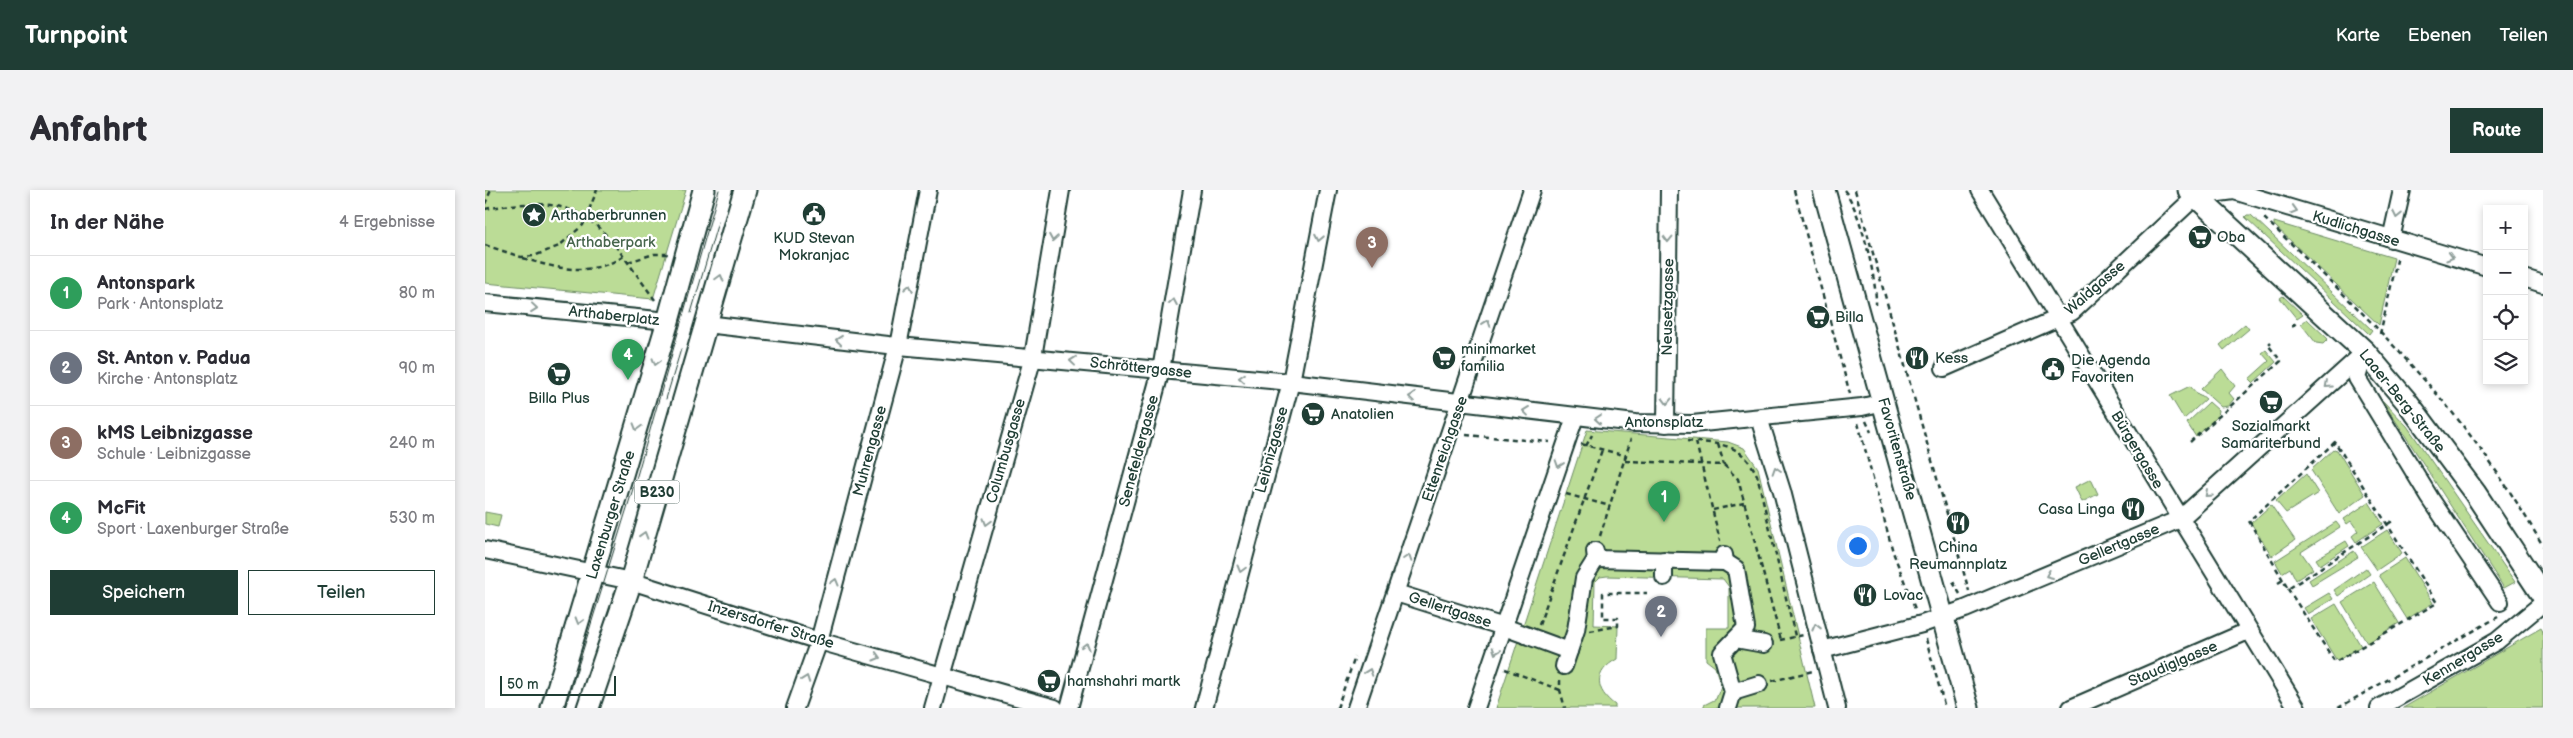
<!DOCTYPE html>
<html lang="de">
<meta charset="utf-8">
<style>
:root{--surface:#fff;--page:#f2f2f3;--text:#2b2b33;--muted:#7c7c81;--line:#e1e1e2;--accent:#1f3d34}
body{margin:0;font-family:"Balsamiq Sans",sans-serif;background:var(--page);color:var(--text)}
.controls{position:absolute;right:15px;top:15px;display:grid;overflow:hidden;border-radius:0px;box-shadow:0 2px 8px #0003}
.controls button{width:45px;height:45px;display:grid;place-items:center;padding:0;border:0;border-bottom:1px solid var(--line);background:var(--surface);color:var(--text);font:25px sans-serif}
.scale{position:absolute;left:15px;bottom:12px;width:116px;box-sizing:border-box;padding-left:5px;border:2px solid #1f3d34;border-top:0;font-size:14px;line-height:18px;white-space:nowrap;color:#1f3d34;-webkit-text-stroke:4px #fff;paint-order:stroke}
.you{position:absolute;left:1372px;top:355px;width:18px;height:18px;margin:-12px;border:4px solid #fff;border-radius:50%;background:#1a73e8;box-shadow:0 0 0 8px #1a73e833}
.badge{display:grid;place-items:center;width:32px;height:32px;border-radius:50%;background:var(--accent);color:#fff;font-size:16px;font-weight:700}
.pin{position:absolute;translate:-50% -41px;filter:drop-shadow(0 1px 2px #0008)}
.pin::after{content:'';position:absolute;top:26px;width:18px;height:15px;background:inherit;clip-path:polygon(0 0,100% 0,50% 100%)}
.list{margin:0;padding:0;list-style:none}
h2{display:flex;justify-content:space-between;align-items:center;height:65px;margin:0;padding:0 20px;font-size:21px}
h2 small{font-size:16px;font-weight:400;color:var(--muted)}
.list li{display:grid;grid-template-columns:32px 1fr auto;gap:15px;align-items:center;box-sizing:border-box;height:75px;padding:0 20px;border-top:1px solid var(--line)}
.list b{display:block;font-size:19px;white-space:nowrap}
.list p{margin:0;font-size:16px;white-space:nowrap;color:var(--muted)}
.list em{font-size:16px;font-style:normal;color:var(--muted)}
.actions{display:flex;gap:10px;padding:15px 20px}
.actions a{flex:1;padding:11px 0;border:1px solid var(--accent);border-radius:0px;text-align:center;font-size:18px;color:var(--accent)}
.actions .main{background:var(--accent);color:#fff}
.icon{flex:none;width:28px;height:28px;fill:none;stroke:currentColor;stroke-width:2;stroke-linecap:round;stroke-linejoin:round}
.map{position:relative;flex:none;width:2058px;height:518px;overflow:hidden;border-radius:0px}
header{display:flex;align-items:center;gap:30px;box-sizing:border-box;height:70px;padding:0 25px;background:var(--accent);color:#fff}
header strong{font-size:24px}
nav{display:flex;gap:28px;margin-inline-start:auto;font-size:18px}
.intro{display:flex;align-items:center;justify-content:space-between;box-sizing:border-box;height:120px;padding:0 30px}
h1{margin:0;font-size:35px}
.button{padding:12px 22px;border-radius:0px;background:var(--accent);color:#fff;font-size:18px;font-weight:700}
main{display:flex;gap:30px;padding:0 30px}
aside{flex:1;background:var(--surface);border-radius:0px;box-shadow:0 2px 8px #0003}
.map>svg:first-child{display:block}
.green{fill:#bbdc96;stroke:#6d8c65}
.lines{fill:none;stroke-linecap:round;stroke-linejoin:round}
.minor-casing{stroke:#1f3d34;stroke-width:20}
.major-casing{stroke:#1f3d34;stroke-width:25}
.path{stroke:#1f3d34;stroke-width:2.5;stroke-dasharray:5 4;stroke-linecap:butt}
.minor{stroke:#fff;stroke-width:16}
.major{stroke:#fff;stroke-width:21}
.tram{stroke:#1f3d34;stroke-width:1}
.oneway{stroke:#8f9e9a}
.labels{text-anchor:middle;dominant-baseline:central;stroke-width:4.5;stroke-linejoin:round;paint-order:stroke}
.shield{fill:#fff;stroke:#627771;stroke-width:1}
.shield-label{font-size:14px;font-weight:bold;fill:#1f3d34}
.poi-label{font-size:15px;fill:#1f3d34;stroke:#fff;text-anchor:start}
.street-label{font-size:15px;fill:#1f3d34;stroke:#fff}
.park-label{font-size:15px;fill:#46654c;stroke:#fff}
</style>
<header>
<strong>Turnpoint</strong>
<nav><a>Karte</a><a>Ebenen</a><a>Teilen</a></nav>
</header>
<div class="intro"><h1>Anfahrt</h1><a class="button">Route</a></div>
<main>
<aside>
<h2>In der Nähe<small>4 Ergebnisse</small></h2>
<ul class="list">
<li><span class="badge" style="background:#2e9e5b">1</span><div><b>Antonspark</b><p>Park · Antonsplatz</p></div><em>80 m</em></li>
<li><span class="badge" style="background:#6b7280">2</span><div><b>St. Anton v. Padua</b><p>Kirche · Antonsplatz</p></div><em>90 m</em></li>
<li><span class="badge" style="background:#8d6e63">3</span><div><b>kMS Leibnizgasse</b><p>Schule · Leibnizgasse</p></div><em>240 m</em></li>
<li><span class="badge" style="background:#2e9e5b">4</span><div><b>McFit</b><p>Sport · Laxenburger Straße</p></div><em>530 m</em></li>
</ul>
<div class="actions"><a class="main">Speichern</a><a>Teilen</a></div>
</aside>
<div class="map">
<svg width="2058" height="518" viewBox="0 0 2058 518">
<rect width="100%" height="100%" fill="#fff"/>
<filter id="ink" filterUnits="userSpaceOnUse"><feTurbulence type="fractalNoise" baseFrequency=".02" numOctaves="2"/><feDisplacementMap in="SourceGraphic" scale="10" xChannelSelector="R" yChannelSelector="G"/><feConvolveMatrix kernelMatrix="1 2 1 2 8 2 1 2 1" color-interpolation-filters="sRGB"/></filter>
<g filter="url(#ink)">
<!-- green -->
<g class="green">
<path d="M 0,0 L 201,0 L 168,109 L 0,93 Z"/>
<path d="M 1762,25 L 1766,25 L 1887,140 L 1884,144 L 1760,27 Z"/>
<path d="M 1789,32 L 1909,68 L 1894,135 L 1789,35 Z"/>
<path d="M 1798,106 L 1818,125 L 1812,129 L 1795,108 Z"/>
<path d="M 1822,129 L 1843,149 L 1838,154 L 1831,153 L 1816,134 Z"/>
<path d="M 1760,134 L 1764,139 L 1739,160 L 1735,155 Z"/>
<path d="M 1781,160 L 1791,172 L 1768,193 L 1764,189 L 1784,171 L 1777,163 Z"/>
<path d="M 1737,179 L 1750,196 L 1744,203 L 1749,209 L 1743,216 L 1736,217 L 1716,199 Z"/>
<path d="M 1705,196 L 1714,206 L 1716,205 L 1721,209 L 1699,229 L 1685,206 Z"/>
<path d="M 1897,210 L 1922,236 L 2030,392 L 2019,398 Z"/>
<path d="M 1724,212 L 1733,220 L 1732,227 L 1711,247 L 1702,233 Z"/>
<path d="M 1102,240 L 1243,252 L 1259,258 L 1273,278 L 1330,518 L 1219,518 L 1219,515 L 1231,509 L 1236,496 L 1230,477 L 1221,470 L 1221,438 L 1244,438 L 1244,397 L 1238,389 L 1122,386 L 1115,387 L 1110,392 L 1109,435 L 1133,436 L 1132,469 C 1108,482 1110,500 1130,515 L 1130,518 L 1011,518 Z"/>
<path d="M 1849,259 L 1852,260 L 1880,305 L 1854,324 L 1826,280 Z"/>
<path d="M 1821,284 L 1833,303 L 1801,323 L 1791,311 Z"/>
<path d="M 1606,289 L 1613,304 L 1597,312 L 1590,297 Z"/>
<path d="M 1884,312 L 1898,334 L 1871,352 L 1867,346 L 1873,341 L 1866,331 L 1862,334 L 1859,329 Z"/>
<path d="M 1786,315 L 1810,350 L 1787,366 L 1766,333 Z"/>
<path d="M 0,322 L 16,325 L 13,337 L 0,334 Z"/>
<path d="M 1851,332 L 1855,337 L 1816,362 L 1828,379 L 1811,390 L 1805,378 L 1797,383 L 1790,371 Z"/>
<path d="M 1902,340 L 1917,363 L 1892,380 L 1876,357 Z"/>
<path d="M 1861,351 L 1864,356 L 1835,375 L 1831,369 Z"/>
<path d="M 1869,361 L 1873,367 L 1827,395 L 1824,390 Z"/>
<path d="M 1920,368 L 1948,413 L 1922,429 L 1894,385 Z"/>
<path d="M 1881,378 L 1885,384 L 1853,406 L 1849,400 Z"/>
<path d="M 1889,392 L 1914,433 L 1882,453 L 1857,412 Z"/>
<path d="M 1844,403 L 1848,409 L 1823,424 L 1819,418 Z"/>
<path d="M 1851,414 L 1876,456 L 1852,471 L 1826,429 Z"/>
<path d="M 2056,438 L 2058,442 L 2058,518 L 1918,518 Z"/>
</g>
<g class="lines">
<!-- minor casing -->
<g class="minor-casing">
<g id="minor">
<path d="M 1495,0 L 1812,518"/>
<path d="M 1711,6 L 1749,1 L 2002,77"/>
<path d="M 1906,49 L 1917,0"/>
<path d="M 2039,88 L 2058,94"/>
<path d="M 0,113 L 183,131"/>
<path d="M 221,134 L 403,155 L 806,192 L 1150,233 L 1207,234 L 1377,217 L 1399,212"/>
<path d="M 1880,162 L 1872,188 L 1945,308 L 2015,412"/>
<path d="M 1459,178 L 1587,122 L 1711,6 L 1712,0"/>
<path d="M 1274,228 L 1297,301 L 1352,518"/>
<path d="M 1181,234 L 1184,0"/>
<path d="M 0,360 L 146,391 L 334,451 L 570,518"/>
<path d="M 1110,361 L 1111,369 L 1240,372 L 1239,365"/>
<path d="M 1240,372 L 1251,379 L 1261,438 L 1237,463 L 1248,502 L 1243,518"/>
<path d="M 1179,387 L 1179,370"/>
<path d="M 911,403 L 1019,437 L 1084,461"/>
<path d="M 1251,449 L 1279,454"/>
<path d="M 1337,460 L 1437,434 L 1480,419 L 1695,329 L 1880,162"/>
<path d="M 1079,476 L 1091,440 L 1099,388 L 1111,369"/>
<path d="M 1248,502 L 1274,494"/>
<path d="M 310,518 L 334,451 L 413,156 L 443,0"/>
<path d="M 448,518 L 548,167 L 576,0"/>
<path d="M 584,518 L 676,180 L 707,0"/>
<path d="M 719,518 L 806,192 L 843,0"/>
<path d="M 871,518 L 1047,0"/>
<path d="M 991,518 L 1090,227"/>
<path d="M 1586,518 L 1763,441"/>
<path d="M 1894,518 L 2012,451 L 2058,413"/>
</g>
</g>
<!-- major casing -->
<g class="major-casing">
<g id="major">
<path d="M 1339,0 L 1483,518"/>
<path d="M 1704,0 L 1880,162 L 1923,213 L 1990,303 L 2058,406"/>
<path d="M 67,518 L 183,131 L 219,0"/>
<path d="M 103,518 L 146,391 L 260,0"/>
</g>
</g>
<!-- path -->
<g class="path">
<path d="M 1309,0 L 1365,204"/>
<path d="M 1359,0 C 1375,18 1392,90 1391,115"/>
<path d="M 1370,0 L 1484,401"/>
<path d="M 0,14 L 6,0"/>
<path d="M 0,19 C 103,0 115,35 170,110"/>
<path d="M 1779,28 C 1832,78 1886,129 1934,184 C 1982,236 2023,295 2058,356"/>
<path d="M 0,55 L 36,67 L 49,66 L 74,56 L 98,35 L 112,0"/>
<path d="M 38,68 C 72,79 106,87 139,66"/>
<path d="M 143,72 L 169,64 L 183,64"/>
<path d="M 1807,137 L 1811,133"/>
<path d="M 1895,144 L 1913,66"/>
<path d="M 1381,231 L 1386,242"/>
<path d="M 1373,233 L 1408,362 L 1430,419"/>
<path d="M 981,245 L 1065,252"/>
<path d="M 1202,251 C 1235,254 1256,252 1272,285 L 1310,446"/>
<path d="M 1211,252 L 1235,351"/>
<path d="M 1705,252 L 1796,171 L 1783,155 L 1786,152"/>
<path d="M 1096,254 L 1142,266"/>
<path d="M 1233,254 L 1239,275"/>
<path d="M 1101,256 L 1107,245"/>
<path d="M 1140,271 L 1239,275 L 1253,289 L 1296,450"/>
<path d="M 1081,304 L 1125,316"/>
<path d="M 1228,320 L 1259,313"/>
<path d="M 1115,346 L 1146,249"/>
<path d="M 1798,390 L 1764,331 L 1850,252 L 1952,413 L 1850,472 L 1803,399"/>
<path d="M 1468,392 L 1475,404"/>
<path d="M 1793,393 L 1798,390 L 1803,399 L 1909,330"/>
<path d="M 1054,435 L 1117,260"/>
<path d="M 1105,441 L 1133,436 L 1133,428 L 1118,428 L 1118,403 L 1162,403"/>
<path d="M 1441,449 L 1460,518"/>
<path d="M 1295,450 L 1319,445"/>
<path d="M 1020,479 L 1075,500"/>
<path d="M 1075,490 L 1075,500 L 1080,518"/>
<path d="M 1287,491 L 1328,481"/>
<path d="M 852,518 L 870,467"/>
<path d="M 1853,518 L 2013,427"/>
</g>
<!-- minor -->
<use href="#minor" class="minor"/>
<!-- major -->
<use href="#major" class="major"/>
<!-- tram -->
<g class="tram">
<path d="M 206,123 L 233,32"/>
<path d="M 181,209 L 196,159"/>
<path d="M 80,518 L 151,289 L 234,0"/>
</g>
</g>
<!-- one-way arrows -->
<defs><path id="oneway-chevron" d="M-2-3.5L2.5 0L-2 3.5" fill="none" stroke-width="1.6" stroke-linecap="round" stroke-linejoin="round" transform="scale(1.25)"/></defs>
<g class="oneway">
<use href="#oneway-chevron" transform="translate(1809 20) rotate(17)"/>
<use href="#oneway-chevron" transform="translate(1912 25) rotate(102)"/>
<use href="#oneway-chevron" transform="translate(568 48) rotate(100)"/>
<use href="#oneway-chevron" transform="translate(834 48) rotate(101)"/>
<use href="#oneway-chevron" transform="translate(1183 49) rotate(91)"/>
<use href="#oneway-chevron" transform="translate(1965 67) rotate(16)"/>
<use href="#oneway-chevron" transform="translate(235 88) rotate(-74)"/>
<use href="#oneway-chevron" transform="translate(424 98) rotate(-79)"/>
<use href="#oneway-chevron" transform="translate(688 112) rotate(-80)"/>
<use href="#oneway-chevron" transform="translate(49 118) rotate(6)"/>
<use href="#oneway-chevron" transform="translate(1002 133) rotate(-71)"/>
<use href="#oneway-chevron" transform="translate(354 150) rotate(-174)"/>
<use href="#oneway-chevron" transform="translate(588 171) rotate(-174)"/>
<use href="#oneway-chevron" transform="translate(171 172) rotate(106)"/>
<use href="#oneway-chevron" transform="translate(757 188) rotate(-175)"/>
<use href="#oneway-chevron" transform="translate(1843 195) rotate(138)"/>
<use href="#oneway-chevron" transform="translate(927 207) rotate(-173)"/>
<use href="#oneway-chevron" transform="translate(1182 211) rotate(91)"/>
<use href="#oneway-chevron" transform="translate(1041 221) rotate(-173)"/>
<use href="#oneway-chevron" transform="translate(1113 229) rotate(-175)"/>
<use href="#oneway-chevron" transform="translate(152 237) rotate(106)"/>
<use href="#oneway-chevron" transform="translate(1074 274) rotate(109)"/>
<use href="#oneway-chevron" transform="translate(1291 280) rotate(-108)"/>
<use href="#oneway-chevron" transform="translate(1723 304) rotate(138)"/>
<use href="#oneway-chevron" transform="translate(502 332) rotate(106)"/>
<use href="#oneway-chevron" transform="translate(159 345) rotate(-73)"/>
<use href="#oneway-chevron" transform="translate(923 368) rotate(-72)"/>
<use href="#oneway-chevron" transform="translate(756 379) rotate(105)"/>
<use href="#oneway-chevron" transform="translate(1564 385) rotate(157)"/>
<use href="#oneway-chevron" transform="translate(350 392) rotate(-75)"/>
<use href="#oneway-chevron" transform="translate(94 431) rotate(107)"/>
<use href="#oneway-chevron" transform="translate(1331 437) rotate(-104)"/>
<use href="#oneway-chevron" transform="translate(601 456) rotate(-75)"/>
<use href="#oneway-chevron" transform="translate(1011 461) rotate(109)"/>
<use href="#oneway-chevron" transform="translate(392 467) rotate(16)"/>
<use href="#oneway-chevron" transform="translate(884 482) rotate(-71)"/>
<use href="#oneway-chevron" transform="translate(321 489) rotate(-70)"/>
</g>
</g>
<!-- icons -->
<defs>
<g id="civic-disc" transform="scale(1.25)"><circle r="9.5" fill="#1f3d34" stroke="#fff"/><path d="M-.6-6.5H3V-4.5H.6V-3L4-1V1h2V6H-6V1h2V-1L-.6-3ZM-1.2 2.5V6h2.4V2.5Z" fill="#fff"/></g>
<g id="sight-disc" transform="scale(1.25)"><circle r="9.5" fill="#1f3d34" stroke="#fff"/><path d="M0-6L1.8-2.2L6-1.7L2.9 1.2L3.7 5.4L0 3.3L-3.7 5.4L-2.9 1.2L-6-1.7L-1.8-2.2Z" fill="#fff"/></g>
<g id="supermarket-disc" transform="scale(1.25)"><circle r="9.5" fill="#1f3d34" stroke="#fff"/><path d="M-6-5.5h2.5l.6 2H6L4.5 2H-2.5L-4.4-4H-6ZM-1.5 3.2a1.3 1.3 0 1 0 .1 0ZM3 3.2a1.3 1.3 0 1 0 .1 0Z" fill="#fff"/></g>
<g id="restaurant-disc" transform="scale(1.25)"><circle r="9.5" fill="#1f3d34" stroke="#fff"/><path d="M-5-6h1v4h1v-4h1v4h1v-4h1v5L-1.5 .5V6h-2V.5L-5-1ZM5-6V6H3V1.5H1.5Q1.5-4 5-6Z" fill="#fff"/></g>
</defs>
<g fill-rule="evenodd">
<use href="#civic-disc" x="329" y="24"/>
<use href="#sight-disc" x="49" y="25"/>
<use href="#supermarket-disc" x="1715" y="47"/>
<use href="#supermarket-disc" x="1333" y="127"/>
<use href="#supermarket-disc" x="959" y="168"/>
<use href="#restaurant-disc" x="1432" y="168"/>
<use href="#civic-disc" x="1568" y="179"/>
<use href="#supermarket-disc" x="74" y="184"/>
<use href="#supermarket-disc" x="1786" y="212"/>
<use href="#supermarket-disc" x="828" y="224"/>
<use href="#restaurant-disc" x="1648" y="319"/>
<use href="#restaurant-disc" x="1473" y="333"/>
<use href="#restaurant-disc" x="1380" y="405"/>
<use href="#supermarket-disc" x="564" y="491"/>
</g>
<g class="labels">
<!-- shield labels -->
<rect class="shield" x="149.5" y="290.5" width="45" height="23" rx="4"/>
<g class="shield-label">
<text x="172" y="302">B230</text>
</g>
<!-- poi labels -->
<g class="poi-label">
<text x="66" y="25">Arthaberbrunnen</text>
<text x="1732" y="47">Oba</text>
<text x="329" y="48" text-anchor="middle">KUD Stevan<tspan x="329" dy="17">Mokranjac</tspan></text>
<text x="1350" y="127">Billa</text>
<text x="976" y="159">minimarket<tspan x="976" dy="17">familia</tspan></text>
<text x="1450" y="168">Kess</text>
<text x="1586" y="170">Die Agenda<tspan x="1586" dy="17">Favoriten</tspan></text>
<text x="74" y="208" text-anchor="middle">Billa Plus</text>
<text x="846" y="224">Anatolien</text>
<text x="1786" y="236" text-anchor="middle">Sozialmarkt<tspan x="1786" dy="17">Samariterbund</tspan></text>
<text x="1630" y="319" text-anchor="end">Casa Linga</text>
<text x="1473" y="357" text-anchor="middle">China<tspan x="1473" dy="17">Reumannplatz</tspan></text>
<text x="1398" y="405">Lovac</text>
<text x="582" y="491">hamshahri martk</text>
</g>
<!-- street labels -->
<g class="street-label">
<text transform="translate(1871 39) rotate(17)">Kudlichgasse</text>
<text transform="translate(1610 98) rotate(-41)">Waldgasse</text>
<text transform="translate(1183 117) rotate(-89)">Neusetzgasse</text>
<text transform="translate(129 126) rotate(6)">Arthaberplatz</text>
<text transform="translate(656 178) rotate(6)">Schröttergasse</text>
<text transform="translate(1917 211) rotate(51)">Laaer-Berg-Straße</text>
<text x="1179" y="232">Antonsplatz</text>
<text transform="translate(960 259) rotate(-71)">Ettenreichgasse</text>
<text transform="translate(1412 259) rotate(74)">Favoritenstraße</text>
<text transform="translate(787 260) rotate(-75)">Leibnizgasse</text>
<text transform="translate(1652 260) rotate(59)">Bürgergasse</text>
<text transform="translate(385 261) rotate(-75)">Muhrengasse</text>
<text transform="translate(521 261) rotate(-74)">Columbusgasse</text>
<text transform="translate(654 261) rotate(-75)">Senefeldergasse</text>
<text transform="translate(126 325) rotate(-73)">Laxenburger Straße</text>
<text transform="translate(1634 355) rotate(-23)">Gellertgasse</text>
<text transform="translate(965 420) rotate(18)">Gellertgasse</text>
<text transform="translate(286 435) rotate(17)">Inzersdorfer Straße</text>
<text transform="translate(1978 469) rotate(-31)">Kennergasse</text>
<text transform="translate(1688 474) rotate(-23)">Staudiglgasse</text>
</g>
<!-- park labels -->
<g class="park-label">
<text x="126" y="52">Arthaberpark</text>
</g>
</g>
</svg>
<div class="controls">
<button>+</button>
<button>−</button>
<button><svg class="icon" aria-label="locate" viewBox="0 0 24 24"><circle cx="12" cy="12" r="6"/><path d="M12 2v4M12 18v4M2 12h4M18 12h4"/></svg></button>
<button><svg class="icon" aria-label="layers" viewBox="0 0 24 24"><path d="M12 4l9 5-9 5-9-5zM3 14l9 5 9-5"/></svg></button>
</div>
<div class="scale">50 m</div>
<div class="you"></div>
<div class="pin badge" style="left:1179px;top:332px;background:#2e9e5b">1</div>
<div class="pin badge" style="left:1176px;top:447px;background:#6b7280">2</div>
<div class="pin badge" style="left:887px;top:78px;background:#8d6e63">3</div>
<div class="pin badge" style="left:143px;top:190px;background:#2e9e5b">4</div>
</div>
</main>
